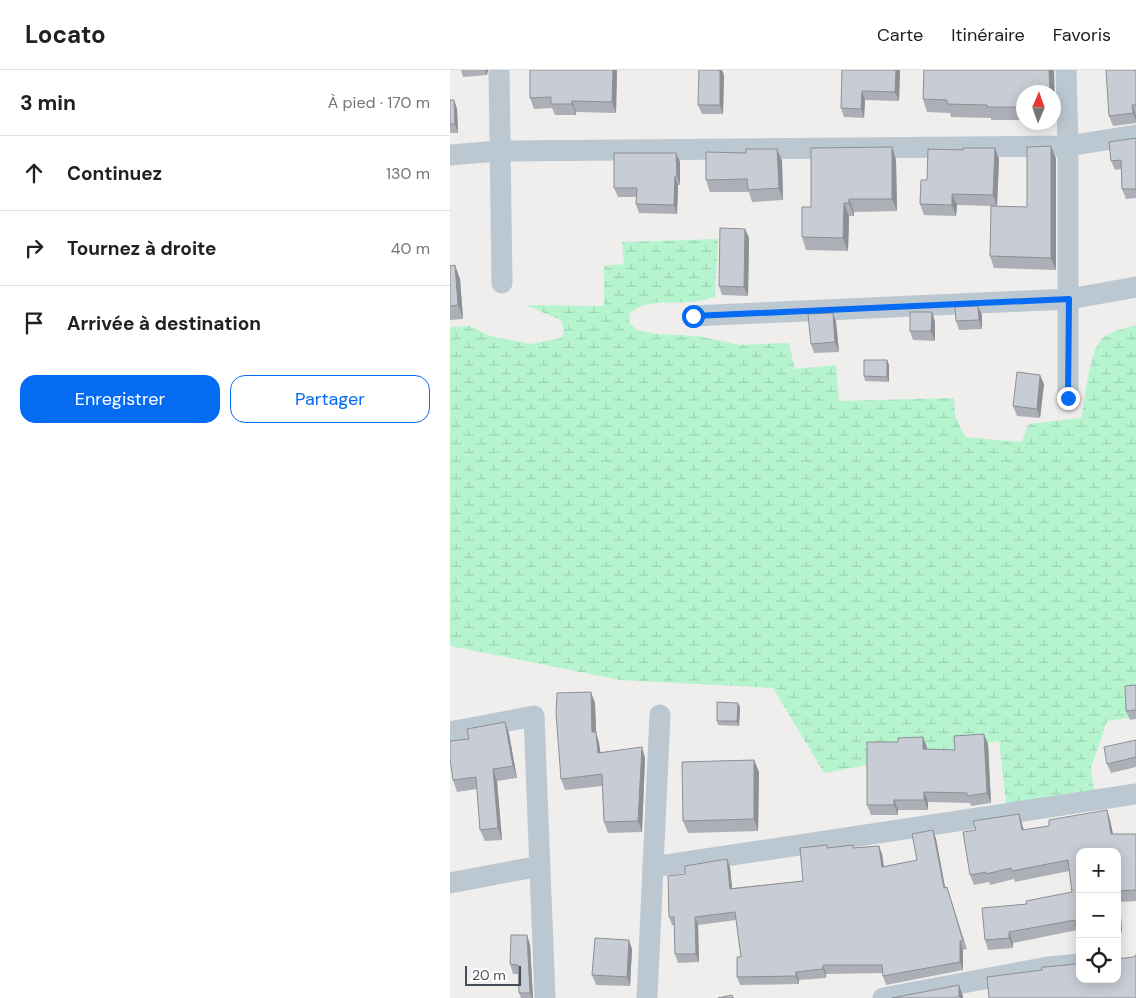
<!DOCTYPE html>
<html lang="fr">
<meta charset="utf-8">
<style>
:root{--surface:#fff;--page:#f6f6f6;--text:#202124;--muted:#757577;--line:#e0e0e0;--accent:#056bf2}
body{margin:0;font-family:"DM Sans",sans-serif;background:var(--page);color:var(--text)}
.controls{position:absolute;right:15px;bottom:15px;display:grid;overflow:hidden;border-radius:10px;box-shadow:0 2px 12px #0003}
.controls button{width:45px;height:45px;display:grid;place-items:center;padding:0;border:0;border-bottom:1px solid var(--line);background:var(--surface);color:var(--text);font:25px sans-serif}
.compass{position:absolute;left:566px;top:15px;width:45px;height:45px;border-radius:50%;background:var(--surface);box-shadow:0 2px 12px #0003;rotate:2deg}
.scale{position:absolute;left:15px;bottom:12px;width:56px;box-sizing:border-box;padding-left:5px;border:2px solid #43505c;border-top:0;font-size:14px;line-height:18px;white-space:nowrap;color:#43505c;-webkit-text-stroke:4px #fff;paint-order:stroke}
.stop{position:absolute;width:15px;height:15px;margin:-11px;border:4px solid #056bf2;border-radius:50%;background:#fff}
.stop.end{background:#056bf2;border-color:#fff;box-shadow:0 1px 5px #0008}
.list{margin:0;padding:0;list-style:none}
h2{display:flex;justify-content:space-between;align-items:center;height:65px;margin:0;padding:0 20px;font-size:21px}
h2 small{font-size:16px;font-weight:400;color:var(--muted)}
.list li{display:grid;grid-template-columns:32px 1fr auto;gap:15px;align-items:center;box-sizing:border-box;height:75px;padding:0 20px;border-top:1px solid var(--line)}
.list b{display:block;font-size:19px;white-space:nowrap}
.list em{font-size:16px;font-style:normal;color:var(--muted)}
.actions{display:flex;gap:10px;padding:15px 20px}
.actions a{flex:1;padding:11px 0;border:1px solid var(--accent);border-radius:15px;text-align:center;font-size:18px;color:var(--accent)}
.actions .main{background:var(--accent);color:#fff}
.icon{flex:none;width:28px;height:28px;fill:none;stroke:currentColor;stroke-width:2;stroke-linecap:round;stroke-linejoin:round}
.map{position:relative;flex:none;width:686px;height:928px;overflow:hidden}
header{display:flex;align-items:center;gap:30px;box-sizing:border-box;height:70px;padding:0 25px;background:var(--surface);border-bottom:1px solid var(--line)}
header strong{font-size:24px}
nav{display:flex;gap:28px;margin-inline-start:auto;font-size:18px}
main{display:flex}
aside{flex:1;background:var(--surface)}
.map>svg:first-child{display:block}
.wetland{fill:url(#wetland-marsh)}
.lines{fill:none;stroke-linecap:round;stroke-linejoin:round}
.minor{stroke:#bbc8d1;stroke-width:21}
.wall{fill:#acafb6}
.shaded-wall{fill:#8c8f94}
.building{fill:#c8ccd4;stroke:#8c8f94}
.route{stroke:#056bf2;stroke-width:6}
</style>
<header>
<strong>Locato</strong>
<nav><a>Carte</a><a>Itinéraire</a><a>Favoris</a></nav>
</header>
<main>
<aside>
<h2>3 min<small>À pied · 170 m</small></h2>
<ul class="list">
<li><svg class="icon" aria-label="ahead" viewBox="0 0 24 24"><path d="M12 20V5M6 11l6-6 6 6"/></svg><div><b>Continuez</b></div><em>130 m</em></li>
<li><svg class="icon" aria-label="right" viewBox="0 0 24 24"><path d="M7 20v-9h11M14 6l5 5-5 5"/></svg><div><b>Tournez à droite</b></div><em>40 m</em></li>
<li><svg class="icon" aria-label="arrive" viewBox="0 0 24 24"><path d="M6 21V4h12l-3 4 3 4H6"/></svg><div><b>Arrivée à destination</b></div></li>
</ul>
<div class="actions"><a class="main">Enregistrer</a><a>Partager</a></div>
</aside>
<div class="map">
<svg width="686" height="928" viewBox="0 0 686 928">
<defs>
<pattern id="wetland-marsh" width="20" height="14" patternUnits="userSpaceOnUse" patternTransform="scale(1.25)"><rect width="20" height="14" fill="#b5f4ce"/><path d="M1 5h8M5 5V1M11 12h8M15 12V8" fill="none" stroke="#9dd3b3"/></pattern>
</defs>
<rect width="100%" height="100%" fill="#f0eded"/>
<!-- wetland -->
<path class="wetland" d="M 268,169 L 265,227 C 257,229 249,231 241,232 C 219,234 198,228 180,243 L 179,252 L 186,260 L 206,264 L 248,266 L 289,275 L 339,273 L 345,299 L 386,295 L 389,331 L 504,328 L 505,346 L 515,367 L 572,372 L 578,354 L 631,348 C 636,327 638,288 650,271 C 656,262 676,258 686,255 L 686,647 L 657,651 L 641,698 L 645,728 L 556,733 L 549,671 L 374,703 L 323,618 L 170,610 L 0,576 L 0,257 L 20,256 L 40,266 L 81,274 L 111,268 L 114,261 L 111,250 L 75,235 L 154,236 L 154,196 L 174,194 L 172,172 Z"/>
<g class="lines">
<!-- minor -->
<g class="minor">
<path d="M 49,0 L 52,213"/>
<path d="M 616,0 L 618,76 L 618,328"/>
<path d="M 0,85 L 49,81 L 618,76 L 686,65"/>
<path d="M 243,246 L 619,229 L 686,217"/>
<path d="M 0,662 L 84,646 L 95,928"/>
<path d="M 203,797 L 686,724"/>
<path d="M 0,813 L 90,796"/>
<path d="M 197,928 L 210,645"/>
<path d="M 433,928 L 598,897 L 630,894"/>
</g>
</g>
<!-- wall -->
<g class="wall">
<path d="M 11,0 L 38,0 L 37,5 L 13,7 Z"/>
<path d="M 167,0 L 166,43 L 126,42 L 126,45 L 105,45 L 102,38 L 84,39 L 80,28 Z"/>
<path d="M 392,0 L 450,0 L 449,31 L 415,30 L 414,48 L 394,47 L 391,38 Z"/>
<path d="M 474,0 L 604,0 L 605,49 L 604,48 L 604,22 L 574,22 L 574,47 L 571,47 L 571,50 L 541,50 L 541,48 L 501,47 L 500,43 L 477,42 L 473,29 Z"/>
<path d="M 686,0 L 686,53 L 663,56 L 659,46 Z"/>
<path d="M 274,5 L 273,44 L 252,44 L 248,35 Z"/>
<path d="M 0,30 L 4,30 L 7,39 L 8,63 L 0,63 Z"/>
<path d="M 686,68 L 686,128 L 676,129 L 672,119 L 671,99 L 665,100 L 661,91 Z"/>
<path d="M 601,76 L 606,89 L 606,200 L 544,198 L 540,186 L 541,136 L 507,135 L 506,146 L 474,145 L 470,134 L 477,110 L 549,89 L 547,136 L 577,137 Z"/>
<path d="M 442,77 L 446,90 L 447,141 L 404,142 L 404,146 L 399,146 L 398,181 L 356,180 L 352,167 L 361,137 Z"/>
<path d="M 327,79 L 332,91 L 333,130 L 302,132 L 299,122 L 260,122 L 256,110 L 296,83 Z"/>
<path d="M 226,83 L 230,92 L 230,115 L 228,115 L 227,144 L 189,143 L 186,134 L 186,127 L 168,127 L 164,118 Z"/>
<path d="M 295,159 L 299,168 L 298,226 L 272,225 L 269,216 Z"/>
<path d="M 0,196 L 10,209 L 13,249 L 0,250 Z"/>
<path d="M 482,242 L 485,252 L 485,271 L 463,270 L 460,261 Z"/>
<path d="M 383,243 L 386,252 L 389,282 L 364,283 L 361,274 Z"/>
<path d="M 532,245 L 532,259 L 509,260 L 506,251 Z"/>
<path d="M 437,290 L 439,295 L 439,312 L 415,311 L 414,306 Z"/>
<path d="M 594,314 L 590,348 L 567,346 L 563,336 Z"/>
<path d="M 686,615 L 686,649 L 680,650 L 676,641 Z"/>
<path d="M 145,633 L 146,662 L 149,673 L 150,682 L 195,688 L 192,762 L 158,763 L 154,752 L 152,716 L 115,720 L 111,709 Z"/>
<path d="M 290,637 L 289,656 L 268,655 L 267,651 Z"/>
<path d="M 55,652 L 59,664 L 67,708 L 47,711 L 52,770 L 35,771 L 30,760 L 27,719 L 7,722 L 3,710 L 19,669 Z"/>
<path d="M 686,670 L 686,697 L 661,703 L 657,694 Z"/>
<path d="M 538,674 L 541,733 L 521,736 L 520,733 L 478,732 L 478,740 L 448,740 L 448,745 L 421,745 L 417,735 L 477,677 L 477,679 L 505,680 Z"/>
<path d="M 304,690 L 309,702 L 308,761 L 238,763 L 233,751 Z"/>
<path d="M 657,740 L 660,750 L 663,764 L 686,764 L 686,831 L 670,832 L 672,862 L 667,863 L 667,782 L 630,782 L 630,866 L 627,860 L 563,873 L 563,878 L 538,880 L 535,870 L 577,834 L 622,822 L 619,801 L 565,812 L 564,809 L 540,815 L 539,812 L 524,815 L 520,805 L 526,760 L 569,744 L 574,760 L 599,756 Z"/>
<path d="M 483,760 L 486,769 L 495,818 L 497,817 L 500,826 L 517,879 L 513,880 L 513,900 L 436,915 L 432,903 L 376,904 L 376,908 L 349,910 L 349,914 L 290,915 L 287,907 L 291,887 L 286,850 L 248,855 L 249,892 L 228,893 L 225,884 L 224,855 L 222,855 L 219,847 L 235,804 L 277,789 L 280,798 L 282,818 L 353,811 L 378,778 L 403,775 L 404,778 L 429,776 L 432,784 L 434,797 L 467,790 Z"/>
<path d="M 77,865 L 80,875 L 83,928 L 71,928 L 69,923 L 68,904 L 63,904 L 60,894 Z"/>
<path d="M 182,879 L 180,916 L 146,915 L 142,905 Z"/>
</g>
<!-- shaded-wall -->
<g class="shaded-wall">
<path d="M 35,0 L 38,0 L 37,5 Z"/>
<path d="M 163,0 L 167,0 L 166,43 L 162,32 Z"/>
<path d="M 270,0 L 272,0 L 274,5 L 273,44 L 270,35 Z"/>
<path d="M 446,0 L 450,0 L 449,31 L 445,22 Z"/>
<path d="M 599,0 L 604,0 L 605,49 L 604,45 L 604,22 L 600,22 Z"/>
<path d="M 412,21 L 415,30 L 414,48 L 411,39 Z"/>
<path d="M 4,30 L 7,39 L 8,63 L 5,54 Z"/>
<path d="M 122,31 L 126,42 L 126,45 L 122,34 Z"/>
<path d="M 567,35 L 571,47 L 571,50 L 567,37 Z"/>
<path d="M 682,35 L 686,45 L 686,51 L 683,43 Z"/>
<path d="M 601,76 L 606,89 L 606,200 L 601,188 Z"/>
<path d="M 442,77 L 446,90 L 447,141 L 442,129 Z"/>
<path d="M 545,78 L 549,89 L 547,137 L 543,125 Z"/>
<path d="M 327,79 L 332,91 L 333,130 L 329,118 Z"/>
<path d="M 226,83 L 230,92 L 230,115 L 227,106 Z"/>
<path d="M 225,106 L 228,115 L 227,144 L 224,135 Z"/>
<path d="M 502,124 L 507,135 L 506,146 L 502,135 Z"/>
<path d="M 399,129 L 404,142 L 404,146 L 399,133 Z"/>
<path d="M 394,133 L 399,146 L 398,181 L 393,168 Z"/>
<path d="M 295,159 L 299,168 L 298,226 L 294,217 Z"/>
<path d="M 5,195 L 10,209 L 13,249 L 8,235 Z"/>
<path d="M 528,236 L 532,245 L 532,259 L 529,250 Z"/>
<path d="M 482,242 L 485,252 L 485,271 L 481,261 Z"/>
<path d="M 383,243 L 386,252 L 389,282 L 385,272 Z"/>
<path d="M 437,290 L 439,295 L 439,312 L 437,307 Z"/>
<path d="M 590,305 L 594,314 L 590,348 L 587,339 Z"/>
<path d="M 141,622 L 145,633 L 146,662 L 149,673 L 152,693 L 142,662 Z"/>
<path d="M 288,633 L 290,637 L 289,656 L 287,651 Z"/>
<path d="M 55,652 L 59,664 L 67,708 L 63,696 Z"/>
<path d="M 534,664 L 538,674 L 541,733 L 537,723 Z"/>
<path d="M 473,667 L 477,677 L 477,690 L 473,679 Z"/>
<path d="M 192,677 L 195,688 L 192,762 L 188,751 Z"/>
<path d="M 304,690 L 309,702 L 308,761 L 304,749 Z"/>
<path d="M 43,699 L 47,711 L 52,770 L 48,758 Z"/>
<path d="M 474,722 L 478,732 L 478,740 L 474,730 Z"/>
<path d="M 444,730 L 448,740 L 448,745 L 444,735 Z"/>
<path d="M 657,740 L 660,750 L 665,775 L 661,764 Z"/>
<path d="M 569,744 L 572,754 L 576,770 L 572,760 Z"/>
<path d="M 483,760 L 486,769 L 497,827 L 494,818 Z"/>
<path d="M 429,776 L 432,784 L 435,806 L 432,797 Z"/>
<path d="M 277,789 L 280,798 L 283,827 L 280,819 Z"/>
<path d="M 667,825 L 670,832 L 672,862 L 668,852 Z"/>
<path d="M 245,847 L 248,855 L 249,892 L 246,884 Z"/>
<path d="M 559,862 L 563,873 L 563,878 L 559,868 Z"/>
<path d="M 77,865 L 80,875 L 83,928 L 82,928 L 80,923 Z"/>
<path d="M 179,870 L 182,879 L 180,916 L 177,907 Z"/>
<path d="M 510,871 L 513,880 L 513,900 L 510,892 Z"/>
<path d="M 373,895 L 376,904 L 376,908 L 373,899 Z"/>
<path d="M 346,902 L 349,910 L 349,914 L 346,906 Z"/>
<path d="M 509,915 L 513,926 L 513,928 L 510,928 L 509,927 Z"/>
</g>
<!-- building -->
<g class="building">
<path d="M 80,0 L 163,0 L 162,32 L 122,31 L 122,34 L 101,34 L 101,27 L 80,28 Z"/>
<path d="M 249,0 L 270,0 L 270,35 L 248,35 Z"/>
<path d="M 392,0 L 446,0 L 445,22 L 412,21 L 411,39 L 391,38 Z"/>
<path d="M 474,0 L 599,0 L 600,22 L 574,22 L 574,35 L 567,35 L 567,37 L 537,37 L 537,35 L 497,34 L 497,30 L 473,29 Z"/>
<path d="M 656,0 L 686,0 L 686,35 L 682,35 L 683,43 L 659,46 Z"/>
<path d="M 0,30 L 4,30 L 5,54 L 0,54 Z"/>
<path d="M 686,68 L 686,119 L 672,119 L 671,90 L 661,91 L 659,72 Z"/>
<path d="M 601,76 L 601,188 L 540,186 L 541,136 L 577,137 L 577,77 Z"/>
<path d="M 442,77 L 442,129 L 399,129 L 399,133 L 394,133 L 393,168 L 352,167 L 352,137 L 361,137 L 361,78 Z"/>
<path d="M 513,78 L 545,78 L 543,125 L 502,124 L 502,135 L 470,134 L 471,110 L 477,110 L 478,79 L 513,80 Z"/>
<path d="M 296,79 L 327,79 L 329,118 L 298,120 L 297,109 L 256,110 L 256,82 L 296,83 Z"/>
<path d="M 164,83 L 226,83 L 227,106 L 225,106 L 224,135 L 186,134 L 187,118 L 164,118 Z"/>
<path d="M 270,158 L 295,159 L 294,217 L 269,216 Z"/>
<path d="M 5,195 L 8,235 L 0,236 L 0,196 Z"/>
<path d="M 528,236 L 529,250 L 506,251 L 505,237 Z"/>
<path d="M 460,242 L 482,242 L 481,261 L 460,261 Z"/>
<path d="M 383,243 L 385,272 L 361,274 L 358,244 Z"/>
<path d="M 414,290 L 437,290 L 437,307 L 414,306 Z"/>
<path d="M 567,302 L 590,305 L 587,339 L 563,336 Z"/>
<path d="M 686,615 L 686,640 L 676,641 L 675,616 Z"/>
<path d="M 141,622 L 142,662 L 146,662 L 148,683 L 192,677 L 188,751 L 154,752 L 152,704 L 111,709 L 106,643 L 107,623 Z"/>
<path d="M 267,632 L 288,633 L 287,651 L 267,651 Z"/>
<path d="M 55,652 L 63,696 L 43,699 L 48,758 L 30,760 L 26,707 L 3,710 L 0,689 L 0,671 L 19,669 L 17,659 Z"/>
<path d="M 534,664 L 537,723 L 517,726 L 517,723 L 474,722 L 474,730 L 444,730 L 444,735 L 417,735 L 417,672 L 448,672 L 448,668 L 473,667 L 473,679 L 505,680 L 504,666 Z"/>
<path d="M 686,670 L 686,687 L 657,694 L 654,677 Z"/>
<path d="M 304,690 L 304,749 L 233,751 L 232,692 Z"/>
<path d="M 657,740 L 661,764 L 686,764 L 686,820 L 667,821 L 667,782 L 630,782 L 630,855 L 625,855 L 625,850 L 559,862 L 559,868 L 535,870 L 532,838 L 577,834 L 576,831 L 622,822 L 618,790 L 562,801 L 561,798 L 536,804 L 536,802 L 520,805 L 513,762 L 526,760 L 523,751 L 569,744 L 572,760 L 599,756 L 599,750 Z"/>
<path d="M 483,760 L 494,818 L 497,817 L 513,871 L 510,871 L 510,892 L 433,906 L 432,895 L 373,895 L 373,899 L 346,902 L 346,906 L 287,907 L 287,887 L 291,887 L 285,842 L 245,847 L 246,884 L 225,884 L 224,847 L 219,847 L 218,806 L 235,804 L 235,796 L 277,789 L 280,819 L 353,811 L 350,778 L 377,775 L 377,778 L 403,775 L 403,778 L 429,776 L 432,797 L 467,790 L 462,764 Z"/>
<path d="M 667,838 L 668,852 L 667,852 Z"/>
<path d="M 61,865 L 77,865 L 80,923 L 69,923 L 68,895 L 60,894 Z"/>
<path d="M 145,868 L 179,870 L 177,907 L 142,905 Z"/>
<path d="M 686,885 L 686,928 L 539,928 L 537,907 L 592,900 L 592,897 L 595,897 L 626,894 L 630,892 L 630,909 L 667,909 L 667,889 L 683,887 Z"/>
<path d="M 509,915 L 509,927 L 506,927 L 506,928 L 442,928 Z"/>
<path d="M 282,925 L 283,928 L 268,928 Z"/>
</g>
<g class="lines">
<!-- route -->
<path class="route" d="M 243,246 L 619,229 L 618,328"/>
</g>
</svg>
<div class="controls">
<button>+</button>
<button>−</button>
<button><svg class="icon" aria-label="locate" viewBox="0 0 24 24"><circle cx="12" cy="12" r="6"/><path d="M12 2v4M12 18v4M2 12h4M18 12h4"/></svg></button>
</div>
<svg class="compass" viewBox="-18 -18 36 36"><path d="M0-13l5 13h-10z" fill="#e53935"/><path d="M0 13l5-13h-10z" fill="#757577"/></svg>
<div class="scale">20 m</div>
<div class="stop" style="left:243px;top:246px"></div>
<div class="stop end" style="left:618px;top:328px"></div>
</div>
</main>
